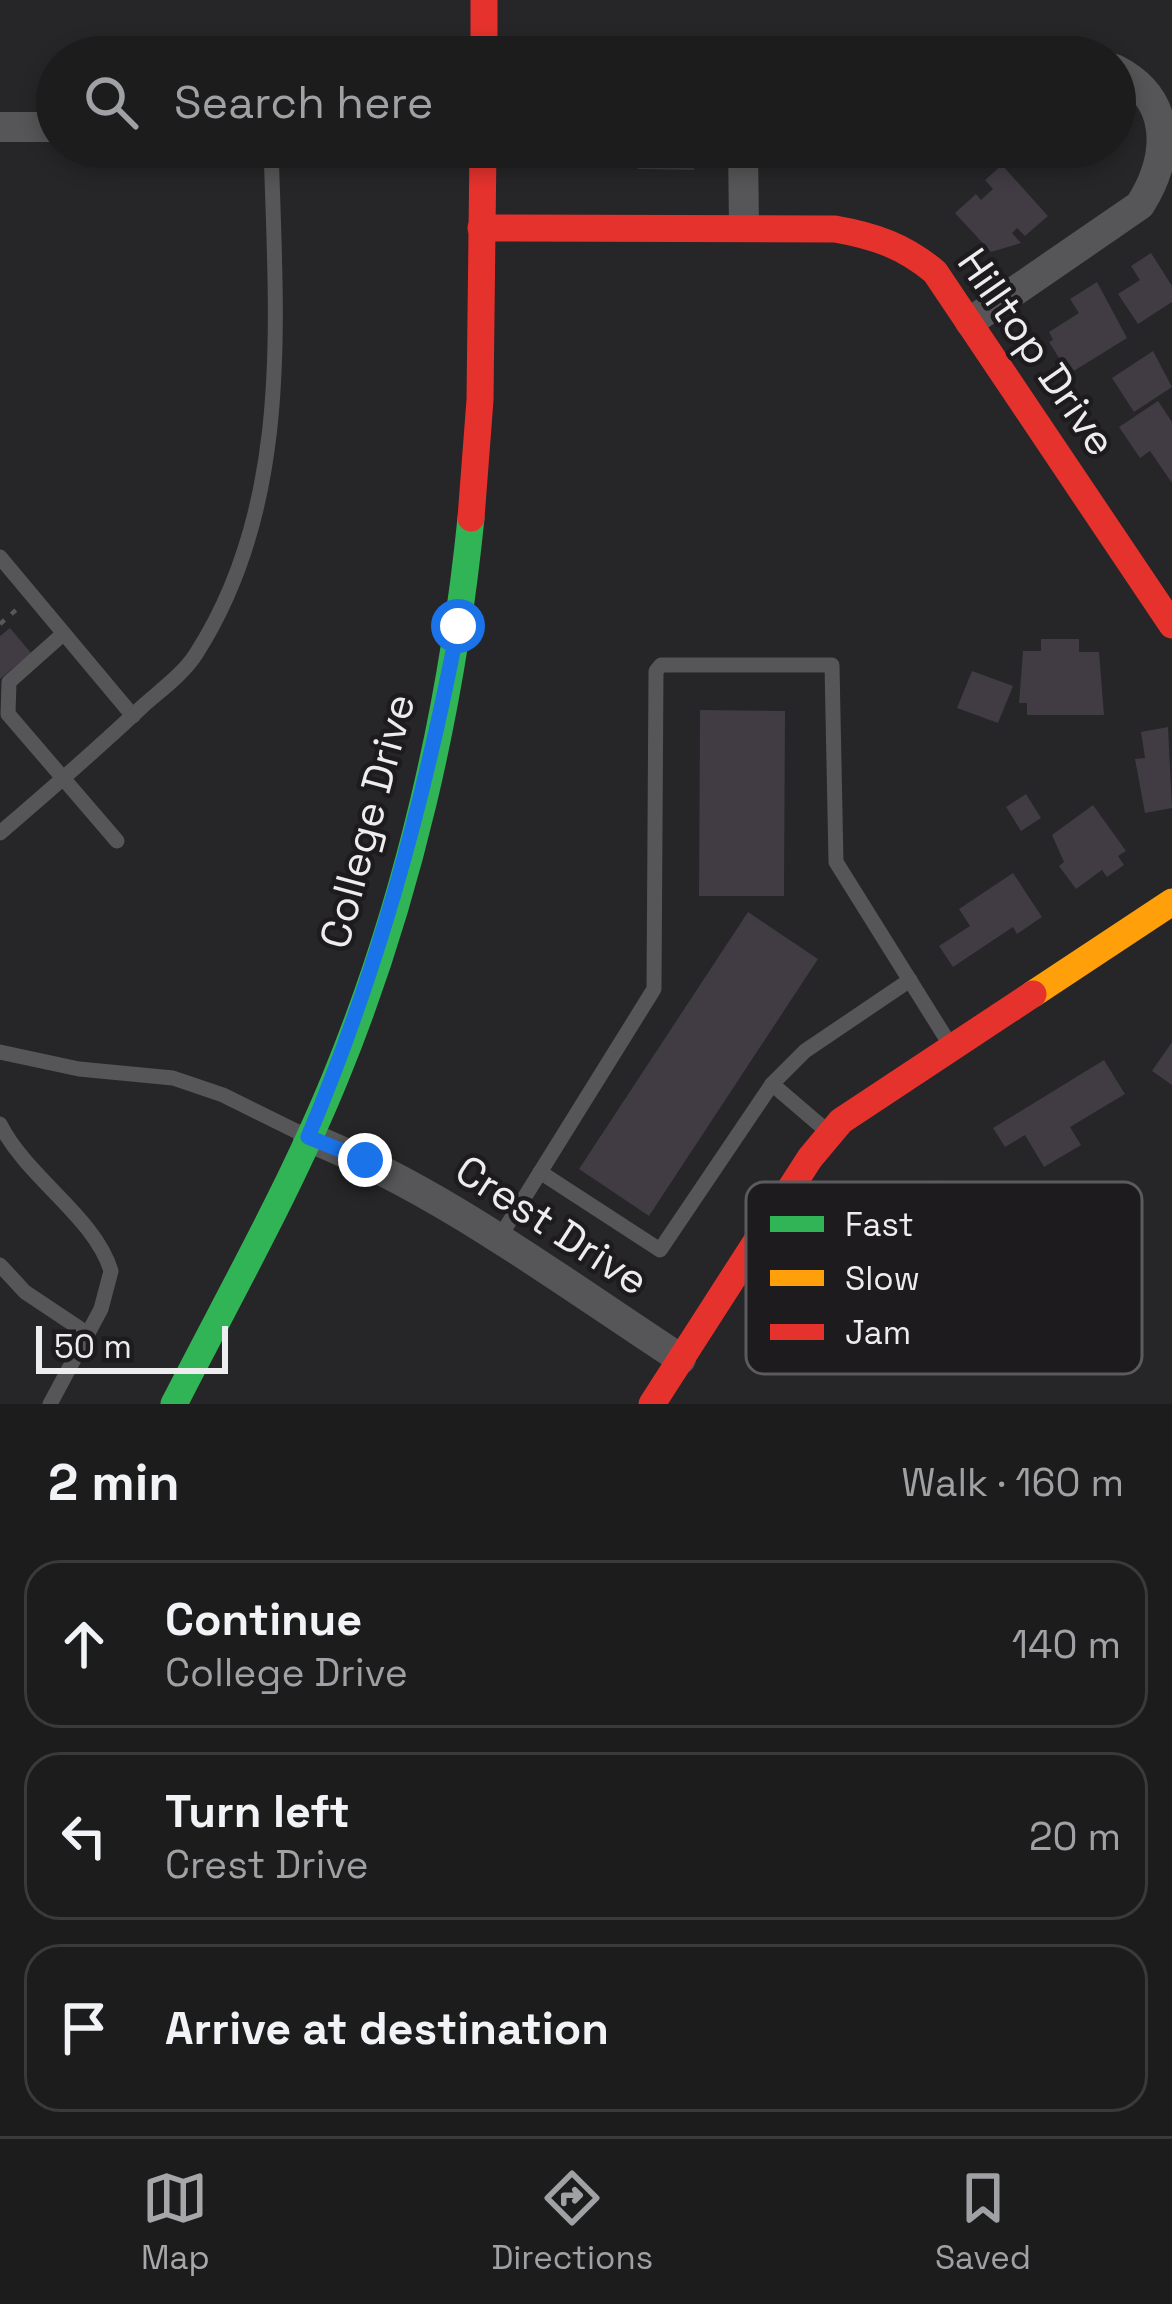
<!DOCTYPE html>
<meta charset="utf-8">
<style>
:root{--surface:#1c1c1d;--page:#29292a;--text:#f1f3f6;--muted:#a0a1a4;--line:#3a3a3b;--accent:#a7a6a8}
body{margin:0;font-family:"Space Grotesk",sans-serif;background:var(--page);color:var(--text)}
.scale{position:absolute;left:36px;bottom:30px;width:192px;box-sizing:border-box;padding-left:12px;border:6px solid #edecee;border-top:0;font-size:33px;line-height:42px;white-space:nowrap;color:#edecee;-webkit-text-stroke:9px #1d1b1e;paint-order:stroke}
.stop{position:absolute;width:36px;height:36px;margin:-27px;border:9px solid #1a73e8;border-radius:50%;background:#fff}
.stop.end{background:#1a73e8;border-color:#fff;box-shadow:0 3px 12px #0008}
.list{margin:0;padding:0;list-style:none}
h2{display:flex;justify-content:space-between;align-items:center;height:156px;margin:0;padding:0 48px;font-size:51px}
h2 small{font-size:39px;font-weight:400;color:var(--muted)}
.list li{display:grid;grid-template-columns:78px 1fr auto;gap:36px;align-items:center;box-sizing:border-box;height:168px;margin:0 24px 24px;padding:0 24px;border:3px solid var(--line);border-radius:36px}
.list b{display:block;font-size:45px;white-space:nowrap}
.list p{margin:0;font-size:39px;white-space:nowrap;color:var(--muted)}
.list em{font-size:39px;font-style:normal;color:var(--muted)}
.icon{flex:none;width:66px;height:66px;fill:none;stroke:currentColor;stroke-width:2;stroke-linecap:round;stroke-linejoin:round}
.map{position:relative;flex:none;width:1172px;height:1404px;overflow:hidden}
.search{position:absolute;background:var(--surface);box-shadow:0 6px 18px #0003;left:36px;right:36px;top:36px;height:132px;display:flex;align-items:center;gap:30px;box-sizing:border-box;padding:0 42px;border-radius:66px;color:var(--muted);font-size:45px}
.sheet{height:732px;background:var(--surface)}
nav{display:flex;justify-content:space-around;align-items:center;box-sizing:border-box;height:168px;border-top:3px solid var(--line);background:var(--surface);font-size:33px;color:var(--muted)}
nav a{display:grid;justify-items:center;gap:6px}
nav .on{color:var(--accent)}
.map>svg:first-child{display:block}
.building{fill:#413b43}
.lines{fill:none;stroke-linecap:round;stroke-linejoin:round}
.path{stroke:#585759;stroke-width:4.5;stroke-dasharray:6 9;stroke-linecap:butt}
.lane{stroke:#565557;stroke-width:15}
.street{stroke:#565557;stroke-width:30}
.fast{stroke:#30b455;stroke-width:27}
.slow{stroke:#ff9f0a;stroke-width:27}
.jam{stroke:#e5322d;stroke-width:27}
.route{stroke:#1a73e8;stroke-width:15}
.labels{text-anchor:middle;dominant-baseline:central;stroke-width:9;stroke-linejoin:round;paint-order:stroke}
.street-label{font-size:42px;fill:#edecee;stroke:#1d1b1e}
.key{fill:#1d1b1e;stroke:#5b5a5c;stroke-width:3}
.key-label{font-size:33px;fill:#edecee}
</style>
<div class="map">
<svg width="1172" height="1404" viewBox="0 0 1172 1404">
<rect width="100%" height="100%" fill="#262527"/>
<!-- building -->
<g class="building">
<path d="M 638,147 L 695,147 L 694,170 L 638,169 Z"/>
<path d="M 1002,165 L 1048,216 L 1025,236 L 1017,228 L 1012,233 L 1021,243 L 991,252 L 955,213 L 976,194 L 981,200 L 993,189 L 985,180 Z"/>
<path d="M 1151,253 L 1172,286 L 1172,302 L 1138,324 L 1118,294 L 1140,280 L 1131,266 Z"/>
<path d="M 1097,282 L 1127,338 L 1069,374 L 1049,342 L 1053,340 L 1049,332 L 1079,313 L 1070,299 Z"/>
<path d="M 1153,351 L 1172,387 L 1134,412 L 1112,378 Z"/>
<path d="M 1158,401 L 1172,422 L 1172,483 L 1150,451 L 1140,458 L 1119,427 Z"/>
<path d="M 10,628 L 31,653 L 0,679 L 0,636 Z"/>
<path d="M 1041,639 L 1079,639 L 1079,652 L 1099,652 L 1104,715 L 1027,715 L 1027,703 L 1019,703 L 1023,651 L 1041,651 Z"/>
<path d="M 972,671 L 1013,686 L 998,723 L 957,708 Z"/>
<path d="M 700,710 L 785,711 L 784,896 L 699,896 Z"/>
<path d="M 1168,727 L 1172,808 L 1145,813 L 1135,759 L 1145,758 L 1141,732 Z"/>
<path d="M 1026,794 L 1041,818 L 1021,831 L 1006,807 Z"/>
<path d="M 1093,805 L 1126,851 L 1118,856 L 1124,865 L 1107,877 L 1102,870 L 1076,889 L 1059,866 L 1064,862 L 1052,835 Z"/>
<path d="M 1013,873 L 1042,917 L 1017,934 L 1013,927 L 953,967 L 939,946 L 970,926 L 959,909 Z"/>
<path d="M 748,912 L 818,959 L 649,1216 L 579,1169 Z"/>
<path d="M 1172,1042 L 1172,1085 L 1152,1071 Z"/>
<path d="M 1104,1060 L 1125,1094 L 1070,1127 L 1081,1145 L 1044,1167 L 1025,1135 L 1005,1147 L 993,1128 Z"/>
<path d="M 936,1180 L 970,1202 L 915,1286 L 881,1264 Z"/>
</g>
<g class="lines">
<!-- path -->
<path class="path" d="M 0,624 L 16,610"/>
<!-- lane -->
<g class="lane">
<path d="M 0,557 L 133,716"/>
<path d="M 63,634 L 9,682 L 8,714 L 117,841"/>
<path d="M 0,833 C 49,791 97,749 144,705 C 161,690 184,673 196,654 C 293,503 276,319 271,147"/>
<path d="M 0,1052 L 79,1069 L 173,1078 L 223,1095 L 306,1136"/>
<path d="M 772,1084 L 805,1051 L 910,980"/>
<path d="M 0,1124 C 27,1178 95,1217 111,1271 L 101,1309 L 50,1404"/>
<path d="M 540,1172 L 660,1250 L 772,1084 L 828,1132"/>
<path d="M 498,1240 L 654,989 L 656,671 L 661,665 L 832,665 L 836,862 L 949,1043"/>
<path d="M 0,1265 L 25,1292 L 88,1334"/>
</g>
<!-- street -->
<g class="street">
<path d="M 0,127 L 57,127"/>
<path d="M 743,147 L 744,227"/>
<path d="M 970,322 L 1140,205 C 1172,154 1172,98 1115,69"/>
<path d="M 308,1137 C 443,1191 561,1281 681,1359"/>
</g>
<!-- fast -->
<path class="fast" d="M 174,1404 C 229,1296 290,1189 336,1076 C 408,900 452,707 471,518"/>
<!-- slow -->
<path class="slow" d="M 1033,994 L 1172,902"/>
<!-- jam -->
<g class="jam">
<path d="M 484,0 L 484,57"/>
<path d="M 481,228 L 835,229 C 875,236 904,246 935,272 L 1172,625"/>
<path d="M 471,518 L 480,400 L 483,147"/>
<path d="M 652,1404 L 810,1158 L 841,1121 L 1033,994"/>
</g>
</g>
<g class="lines">
<!-- route -->
<path class="route" d="M 365,1160 L 308,1137 C 378,971 424,802 458,626"/>
</g>
<g class="labels">
<!-- street labels -->
<g class="street-label">
<text transform="translate(1037 352) rotate(55)">Hilltop Drive</text>
<text transform="translate(367 821) rotate(-75)">College Drive</text>
<text transform="translate(552 1225) rotate(33)">Crest Drive</text>
</g>
</g>
<!-- legend -->
<rect x="746" y="1182" width="396" height="192" rx="18" class="key"/>
<rect x="770" y="1216" width="54" height="16" fill="#30b455"/>
<rect x="770" y="1270" width="54" height="16" fill="#ff9f0a"/>
<rect x="770" y="1324" width="54" height="16" fill="#e5322d"/>
<g class="key-label">
<text x="845" y="1236">Fast</text>
<text x="845" y="1290">Slow</text>
<text x="845" y="1344">Jam</text>
</g>
</svg>
<div class="scale">50 m</div>
<div class="stop" style="left:458px;top:626px"></div>
<div class="stop end" style="left:365px;top:1160px"></div>
<div class="search"><svg class="icon" aria-label="search" viewBox="0 0 24 24"><circle cx="10" cy="10" r="6"/><path d="M15 15l6 6"/></svg>Search here</div>
</div>
<section class="sheet">
<h2>2 min<small>Walk · 160 m</small></h2>
<ul class="list">
<li><svg class="icon" aria-label="ahead" viewBox="0 0 24 24"><path d="M12 20V5M6 11l6-6 6 6"/></svg><div><b>Continue</b><p>College Drive</p></div><em>140 m</em></li>
<li><svg class="icon" aria-label="left" viewBox="0 0 24 24"><path d="M17 20v-9H6M10 6l-5 5 5 5"/></svg><div><b>Turn left</b><p>Crest Drive</p></div><em>20 m</em></li>
<li><svg class="icon" aria-label="arrive" viewBox="0 0 24 24"><path d="M6 21V4h12l-3 4 3 4H6"/></svg><div><b>Arrive at destination</b></div></li>
</ul>
</section>
<nav>
<a class="on"><svg class="icon" aria-label="map" viewBox="0 0 24 24"><path d="M3 6l6-2 6 2 6-2v14l-6 2-6-2-6 2zM9 4v14M15 6v14"/></svg>Map</a>
<a><svg class="icon" aria-label="directions" viewBox="0 0 24 24"><path d="M12 3l9 9-9 9-9-9zM9 14v-3h6M13 9l2 2-2 2"/></svg>Directions</a>
<a><svg class="icon" aria-label="saved" viewBox="0 0 24 24"><path d="M7 4h10v16l-5-4-5 4z"/></svg>Saved</a>
</nav>
